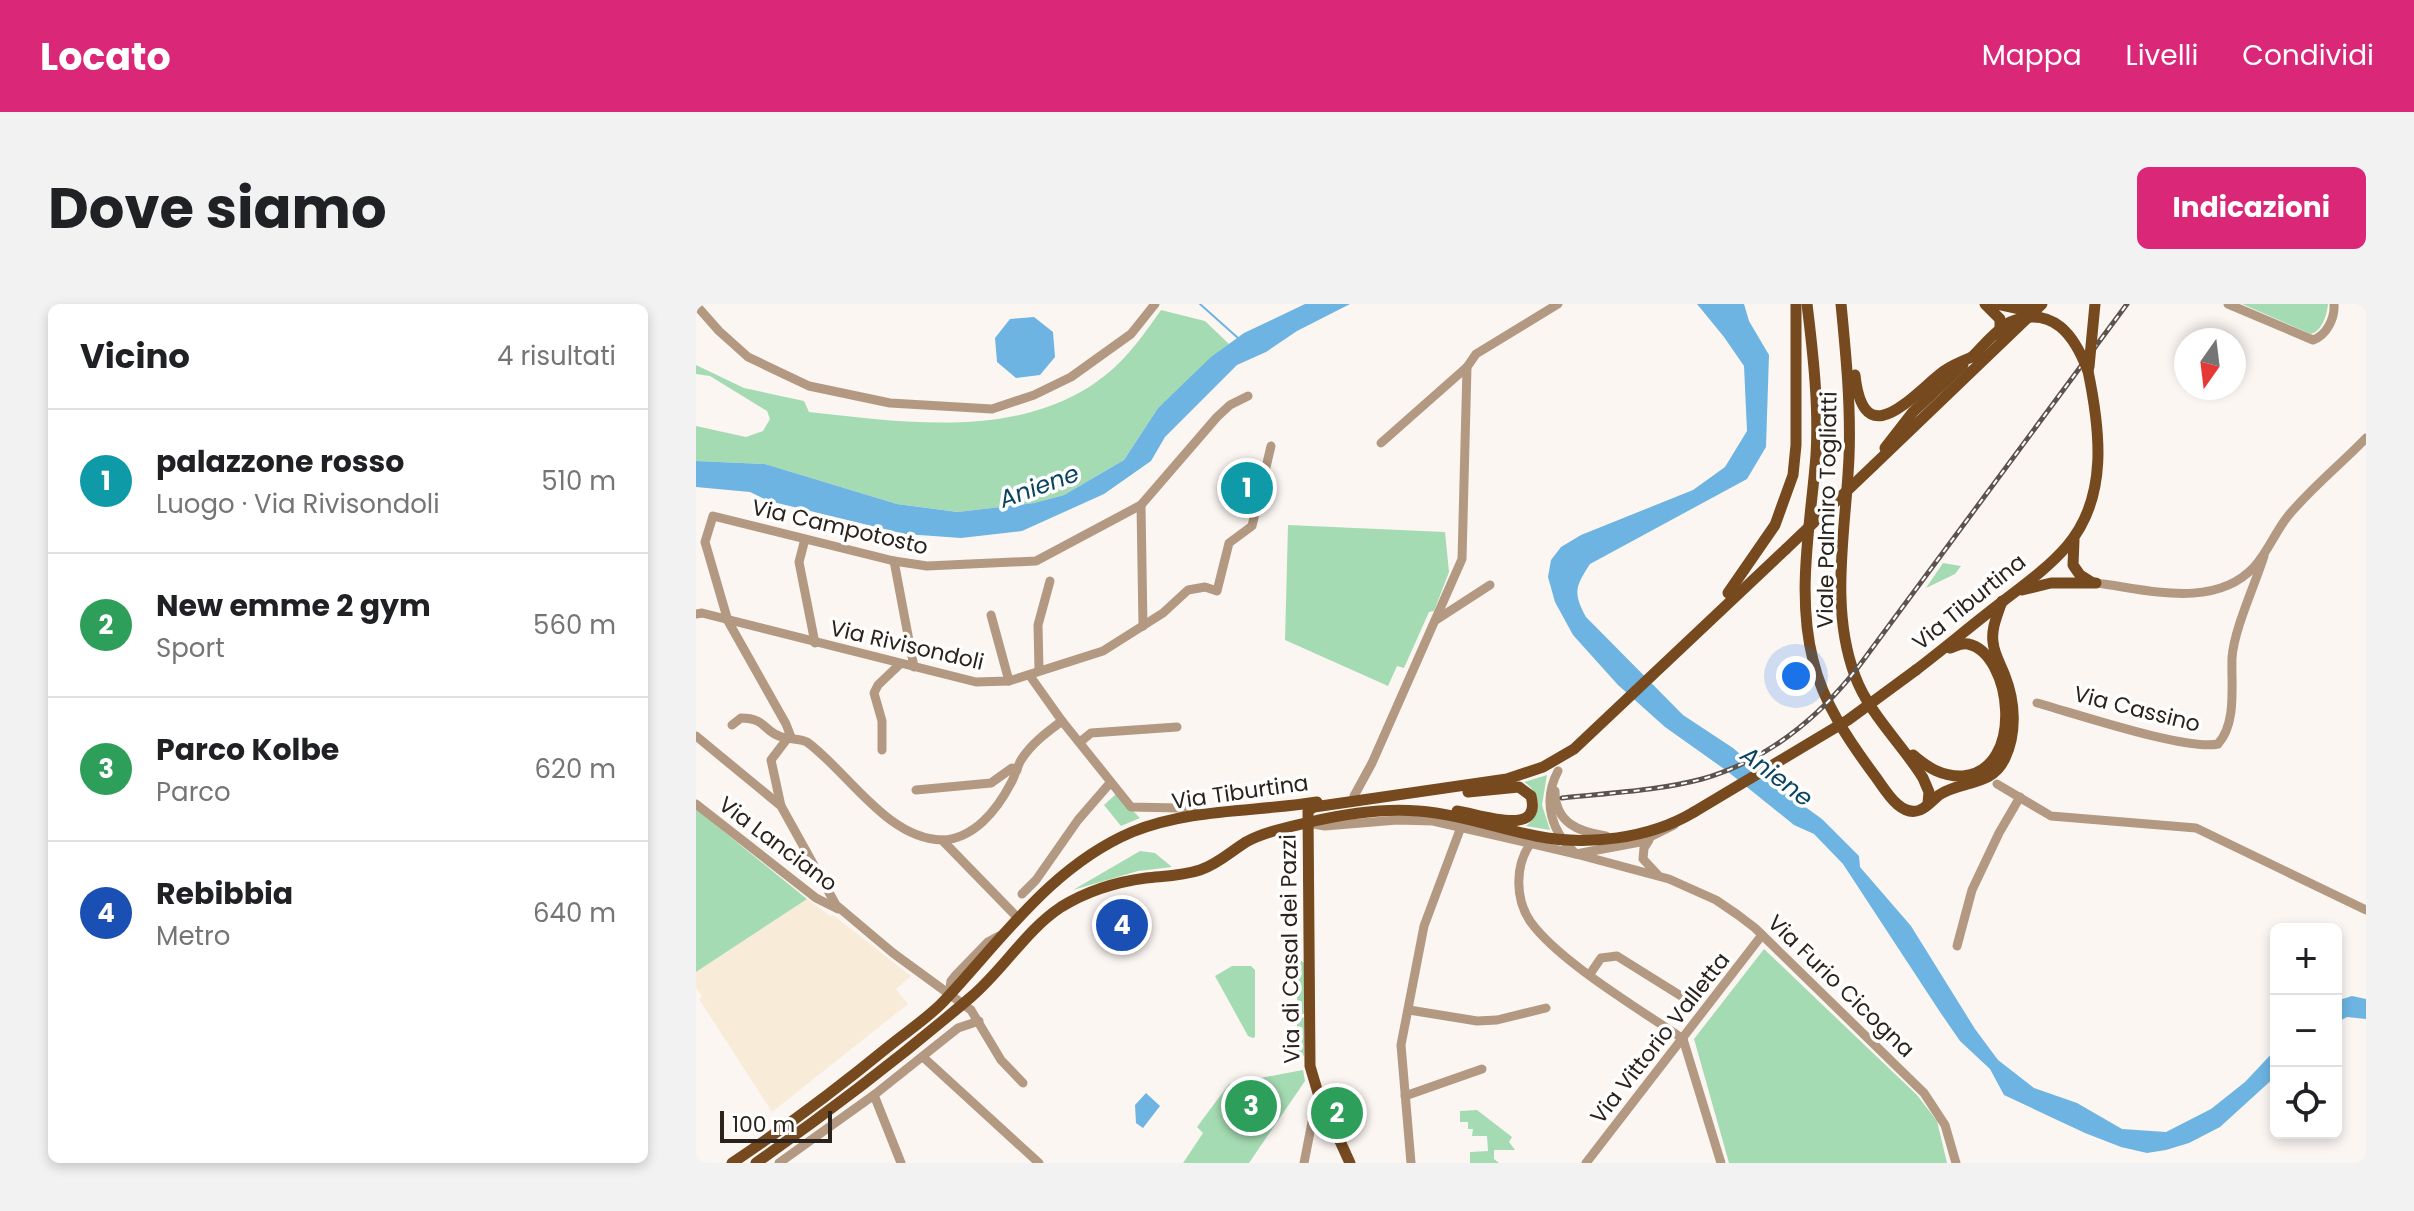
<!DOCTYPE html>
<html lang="it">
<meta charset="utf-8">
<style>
:root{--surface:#fff;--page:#f2f2f2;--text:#202124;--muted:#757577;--line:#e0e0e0;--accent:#db2777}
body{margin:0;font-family:Poppins,sans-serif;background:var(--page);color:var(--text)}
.controls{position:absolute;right:24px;bottom:24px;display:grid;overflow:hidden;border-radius:12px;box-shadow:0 4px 12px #0003}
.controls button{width:72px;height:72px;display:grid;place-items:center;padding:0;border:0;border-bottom:2px solid var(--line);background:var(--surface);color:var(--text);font:40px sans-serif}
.compass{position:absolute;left:1478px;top:24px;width:72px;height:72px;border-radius:50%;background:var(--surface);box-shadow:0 4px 12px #0003;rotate:194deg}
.scale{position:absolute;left:24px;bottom:20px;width:112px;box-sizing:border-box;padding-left:8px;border:4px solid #2b221b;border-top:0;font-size:22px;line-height:28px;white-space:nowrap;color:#2b221b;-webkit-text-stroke:6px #fff;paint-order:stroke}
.you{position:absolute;left:1100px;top:372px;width:28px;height:28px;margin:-20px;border:6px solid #fff;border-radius:50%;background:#1a73e8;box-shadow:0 0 0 12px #1a73e833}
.badge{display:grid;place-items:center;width:52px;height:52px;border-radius:50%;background:var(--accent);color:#fff;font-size:26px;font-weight:700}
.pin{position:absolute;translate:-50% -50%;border:4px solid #fff;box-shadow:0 2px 8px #0006}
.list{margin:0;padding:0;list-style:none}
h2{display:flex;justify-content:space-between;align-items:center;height:104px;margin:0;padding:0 32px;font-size:34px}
h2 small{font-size:26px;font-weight:400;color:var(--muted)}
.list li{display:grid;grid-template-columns:52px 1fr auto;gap:24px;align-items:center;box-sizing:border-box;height:144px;padding:0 32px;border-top:2px solid var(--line)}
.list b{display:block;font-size:30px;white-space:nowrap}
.list p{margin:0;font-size:26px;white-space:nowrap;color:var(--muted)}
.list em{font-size:26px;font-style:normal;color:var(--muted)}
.icon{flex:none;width:44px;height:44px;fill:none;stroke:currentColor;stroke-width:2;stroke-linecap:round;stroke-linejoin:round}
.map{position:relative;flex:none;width:1670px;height:859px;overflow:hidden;border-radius:12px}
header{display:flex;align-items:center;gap:48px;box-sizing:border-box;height:112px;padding:0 40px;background:var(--accent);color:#fff}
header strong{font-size:38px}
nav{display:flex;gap:44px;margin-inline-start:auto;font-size:28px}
.intro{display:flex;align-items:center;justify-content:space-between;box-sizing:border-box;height:192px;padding:0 48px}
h1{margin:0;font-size:56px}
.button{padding:20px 36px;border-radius:12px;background:var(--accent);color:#fff;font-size:28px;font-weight:700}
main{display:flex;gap:48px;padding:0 48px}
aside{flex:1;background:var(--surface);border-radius:12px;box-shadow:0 4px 12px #0003}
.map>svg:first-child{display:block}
.commercial{fill:#f8ecd8}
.green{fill:#a5dbb2}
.water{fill:#6db4e2}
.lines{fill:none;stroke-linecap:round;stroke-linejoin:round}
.stream{stroke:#6db4e2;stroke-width:2}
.minor{stroke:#b39982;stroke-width:9}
.major{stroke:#764a1e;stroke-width:11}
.rail-casing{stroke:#5c534d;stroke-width:5}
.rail{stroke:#fff;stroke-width:2;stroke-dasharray:6;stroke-linecap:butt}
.major-bridge{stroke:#764a1e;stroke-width:11}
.labels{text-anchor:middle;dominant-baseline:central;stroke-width:7;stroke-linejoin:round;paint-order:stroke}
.street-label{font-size:22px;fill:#2b221b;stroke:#fff}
.water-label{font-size:24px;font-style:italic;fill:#0a4463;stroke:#fff}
</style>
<header>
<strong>Locato</strong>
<nav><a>Mappa</a><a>Livelli</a><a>Condividi</a></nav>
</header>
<div class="intro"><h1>Dove siamo</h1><a class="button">Indicazioni</a></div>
<main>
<aside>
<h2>Vicino<small>4 risultati</small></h2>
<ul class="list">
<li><span class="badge" style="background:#0f9aa8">1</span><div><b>palazzone rosso</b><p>Luogo · Via Rivisondoli</p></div><em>510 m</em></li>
<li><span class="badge" style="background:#2e9e5b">2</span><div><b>New emme 2 gym</b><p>Sport</p></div><em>560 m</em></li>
<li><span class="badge" style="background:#2e9e5b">3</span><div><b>Parco Kolbe</b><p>Parco</p></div><em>620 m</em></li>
<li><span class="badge" style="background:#1a4fb4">4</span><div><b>Rebibbia</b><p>Metro</p></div><em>640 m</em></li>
</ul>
</aside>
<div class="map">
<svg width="1670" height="859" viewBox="0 0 1670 859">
<rect width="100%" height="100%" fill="#fcf6f3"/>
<!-- commercial -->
<path class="commercial" d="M 111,595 L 134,612 L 137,611 L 215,672 L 200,685 L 212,700 L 76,808 L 3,695 L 6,693 L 0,684 L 0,668 Z"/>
<!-- green -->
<g class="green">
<path d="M 1546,0 L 1632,0 C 1631,11 1626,27 1615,30 Z"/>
<path d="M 465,6 L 509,17 L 533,40 L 515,54 L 462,104 L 428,156 L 368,191 L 338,199 L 263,208 L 201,200 L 69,160 L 0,157 L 0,122 L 50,133 L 67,127 L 74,115 L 71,107 L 14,72 L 0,70 L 0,61 L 48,84 L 108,97 L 113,108 C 213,119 337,138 419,63 C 437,46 451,26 465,6 Z"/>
<path d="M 592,221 L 749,228 L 753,268 L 738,307 L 733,308 L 708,364 L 701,362 L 692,382 L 589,336 Z"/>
<path d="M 1247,259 L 1265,262 L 1259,270 L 1230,284 Z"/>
<path d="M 851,471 L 846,501 L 854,526 L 830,522 C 847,509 846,490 828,478 Z"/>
<path d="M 420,490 L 444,514 L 425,522 L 408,501 Z"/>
<path d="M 0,505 L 111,595 L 0,668 Z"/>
<path d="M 444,547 L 459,549 L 476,563 L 442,567 L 377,586 Z"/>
<path d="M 1068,645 L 1221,791 L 1241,817 L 1251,859 L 1033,859 L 998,735 Z"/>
<path d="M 604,656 L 608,659 L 608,710 L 601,709 L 601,658 Z"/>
<path d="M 536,662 L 555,662 L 559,666 L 559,733 L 557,734 L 552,732 L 519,672 Z"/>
<path d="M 604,712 L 608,714 L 608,751 L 605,755 L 601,748 L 601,716 Z"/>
<path d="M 607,766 L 609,777 L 553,859 L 487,859 L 507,829 L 501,823 L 533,780 Z"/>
<path d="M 781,806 L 816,833 L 813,838 L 819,846 L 798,846 L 798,855 L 803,859 L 774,859 L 774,848 L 792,847 L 791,832 L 776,832 L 777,825 L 772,825 L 772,818 L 764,818 L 764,807 Z"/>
</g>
<!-- water -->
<g class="water">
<path d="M 609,0 L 654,0 L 601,27 L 570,48 L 541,61 L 469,133 L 455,157 L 408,190 L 326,227 L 265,234 L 209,230 L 73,197 L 54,188 L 0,183 L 0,157 L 69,160 L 201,200 L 262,208 L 338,199 L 368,191 L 428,156 L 462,104 L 515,53 L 548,29 Z"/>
<path d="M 1001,0 L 1048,0 L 1053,17 L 1073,51 L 1070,143 L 1051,175 L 894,260 C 879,283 877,289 890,313 L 987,411 L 1037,444 L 1087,487 L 1126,515 L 1163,552 L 1164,563 L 1215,622 L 1279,725 L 1302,756 L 1338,784 L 1381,799 L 1426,825 L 1470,828 L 1515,805 L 1549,778 L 1580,745 L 1580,772 L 1524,823 L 1493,839 L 1470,846 L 1451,849 L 1425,843 L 1389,829 L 1308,791 L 1294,765 L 1264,737 L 1244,708 L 1147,560 L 1118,530 L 1098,521 L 1031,467 L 969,423 L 922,381 L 877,331 L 859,298 L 852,273 L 855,256 L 865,243 L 885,231 L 997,186 L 1029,163 L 1051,127 L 1048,62 L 1028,33 Z"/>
<path d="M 338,13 L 357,28 L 359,53 L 344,71 L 320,74 L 301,58 L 299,34 L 314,15 Z"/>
<path d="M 1656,692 L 1670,695 L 1670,715 L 1651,713 L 1640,719 L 1640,697 Z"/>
<path d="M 450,789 L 464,802 L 447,824 L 440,819 L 439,801 Z"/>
</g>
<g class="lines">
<!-- stream -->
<path class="stream" d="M 504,0 L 542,34"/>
<!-- minor -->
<g class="minor">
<path d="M 1532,0 L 1617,36 C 1631,31 1639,14 1638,0"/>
<path d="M 0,1 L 23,27 L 52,53 L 113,82 L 194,99 L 296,105 L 338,91 L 375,73 L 435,30 L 459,0"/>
<path d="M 685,139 L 771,63 L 780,50 L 862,0"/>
<path d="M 445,201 L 447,322"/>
<path d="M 109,235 L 103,258 L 119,339"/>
<path d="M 198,257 L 218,363"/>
<path d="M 1400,279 C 1450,285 1518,306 1558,263 C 1572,248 1579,228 1592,212 C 1615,184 1645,160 1670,134"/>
<path d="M 0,310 L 6,309 L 280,378 L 313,377 L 407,347 L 467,309 L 492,286 L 509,283 L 521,287 L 533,239 L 556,222 L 575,142"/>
<path d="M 295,311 L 313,377"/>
<path d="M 740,316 L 794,281"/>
<path d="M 343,366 L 342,321 L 354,277"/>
<path d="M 334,372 L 366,417 L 435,503 L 482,504 L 502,510"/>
<path d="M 1341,399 C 1378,409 1490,447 1522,440 C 1541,419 1535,381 1536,354 C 1538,325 1559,281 1568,252"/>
<path d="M 36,421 L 45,414 C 71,414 67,428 86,433 C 95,436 102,434 111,438 C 152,468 191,535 246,536 L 322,614"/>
<path d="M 0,432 L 85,502 L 140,601 L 197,649 L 275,706 L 305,756 L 327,779"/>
<path d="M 95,433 L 90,420 L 32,317 L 9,238 L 17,212 L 198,257 L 231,262 L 340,257 L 445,201 L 521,113 L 534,101 L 552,92"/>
<path d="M 384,438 L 395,429 L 481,423"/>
<path d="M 186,446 L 186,417 L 178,389 L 182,381 L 204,360"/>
<path d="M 862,467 C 846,497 855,528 880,550 L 973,575 L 1020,596 L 1042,611 L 1059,624 L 1228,789 L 1249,821 L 1260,859"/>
<path d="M 1301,480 L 1355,512 L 1500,524 L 1670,606"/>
<path d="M 220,486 L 295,479 L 316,464 L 321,466"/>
<path d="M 859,487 C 859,519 883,528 910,532"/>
<path d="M 658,492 L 676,459 L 766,255 L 771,63"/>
<path d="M 0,500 L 120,594 L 142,605"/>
<path d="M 85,502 L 75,456 L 91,435"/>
<path d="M 611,519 L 629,522 L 701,516 L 737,517 L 880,550 L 944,538 L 978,521"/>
<path d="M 246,536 C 278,535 301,506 315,479 C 319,472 321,463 325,456 C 335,440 351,428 366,417"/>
<path d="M 953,536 L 948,544 L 947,555 L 961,570"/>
<path d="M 834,540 C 819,562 819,594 834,617 C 862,657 945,706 987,735"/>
<path d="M 326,590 L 340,576 L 382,516 L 414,479"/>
<path d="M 1261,642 L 1276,586 L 1303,529 L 1324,493"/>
<path d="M 894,670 L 905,654 L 921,652 L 993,697"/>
<path d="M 253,691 L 255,677 L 259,672 L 292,638 L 303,632"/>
<path d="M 713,706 L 781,717 L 801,716 L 850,704"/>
<path d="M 987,735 L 1025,859"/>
<path d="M 227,753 L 343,859"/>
<path d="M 178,791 L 205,859"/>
<path d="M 709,792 L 786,765"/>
<path d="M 83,859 L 178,791 L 262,724 L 283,717"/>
<path d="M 608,859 L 617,813 L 625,796"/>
<path d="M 715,859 L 705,741 L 728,622 L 765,523"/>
<path d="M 890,859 L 1066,631"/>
</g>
<!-- major -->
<g class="major">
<path d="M 1111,0 C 1117,49 1123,102 1120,151 C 1115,217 1100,290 1117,356 C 1127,399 1153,437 1179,472 C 1189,485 1204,514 1224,506 C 1231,503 1237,496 1243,491 C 1266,476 1296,483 1309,454 C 1321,429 1319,397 1309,372 C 1305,361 1298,350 1297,338 C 1295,324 1302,310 1306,297"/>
<path d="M 1145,0 C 1150,51 1155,102 1153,153 C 1150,225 1133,303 1159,372 C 1173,410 1206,440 1227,474 L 1233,488 L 1232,499"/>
<path d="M 1289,0 L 1304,15 L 1304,32"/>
<path d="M 1300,0 L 1323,5 L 1341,0"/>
<path d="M 1159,71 C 1168,153 1217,90 1248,67 C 1256,61 1266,57 1276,53"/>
<path d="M 1189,144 L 1217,108 L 1267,61"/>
<path d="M 1178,161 L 1346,0"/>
<path d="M 1378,236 L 1377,261 L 1384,271 L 1395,278"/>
<path d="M 1326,286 L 1355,279 L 1400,279"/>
<path d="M 1032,289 L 1079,221 L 1097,171 L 1100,141 L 1100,0"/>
<path d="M 1220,366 C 1249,344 1277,320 1306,298 C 1328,281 1352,264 1371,242 C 1413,193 1404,125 1392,67"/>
<path d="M 1217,451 C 1232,464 1247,473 1267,472 C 1330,466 1316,349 1272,340 C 1265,339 1260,342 1254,344"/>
<path d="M 761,507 C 781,509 847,535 835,492 L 823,483 L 772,488"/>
<path d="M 36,859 C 90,823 142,784 192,743 C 210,728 232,714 248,697 C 306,635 356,562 436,528 C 495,504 560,508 621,498"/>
<path d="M 60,859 C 134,807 206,752 275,693 C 308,665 329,627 365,603 C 391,587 420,578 450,574 C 468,572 486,572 504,566 C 522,560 534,548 550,538 C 568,528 593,523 614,518 C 648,510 686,504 722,507 C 762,510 800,524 840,532 C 891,542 953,535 998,508"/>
<path d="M 654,859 L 622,789 L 614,762 L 612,507 L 618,503 L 811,475 L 847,463 L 878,445 L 1090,245"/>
</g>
<!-- rail casing -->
<g class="rail-casing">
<path id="rail" d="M 866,494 C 912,489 961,487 1006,475 C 1070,457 1123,414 1163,362 L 1431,0"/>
</g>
<!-- rail -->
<use href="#rail" class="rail"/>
<!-- major-bridge -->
<g class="major-bridge">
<path d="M 1276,53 C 1288,41 1300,26 1314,18 C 1358,0 1379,33 1392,67"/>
<path d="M 1393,63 L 1399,0"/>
<path d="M 1090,245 L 1178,161"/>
<path d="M 998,508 L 1152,416 L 1220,366"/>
</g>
</g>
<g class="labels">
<!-- street labels -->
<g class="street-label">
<text transform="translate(1131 206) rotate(-89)">Viale Palmiro Togliatti</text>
<text transform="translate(144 223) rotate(13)">Via Campotosto</text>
<text transform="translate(1273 298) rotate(-39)">Via Tiburtina</text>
<text transform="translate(211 341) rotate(13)">Via Rivisondoli</text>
<text transform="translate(1441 405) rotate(14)">Via Cassino</text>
<text transform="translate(544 488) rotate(-8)">Via Tiburtina</text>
<text transform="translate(82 540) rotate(37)">Via Lanciano</text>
<text transform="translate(594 645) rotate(-91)">Via di Casal dei Pazzi</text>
<text transform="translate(1145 682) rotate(44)">Via Furio Cicogna</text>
<text transform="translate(964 734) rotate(-52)">Via Vittorio Valletta</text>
</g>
<!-- water labels -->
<g class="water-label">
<text transform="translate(343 182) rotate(-20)">Aniene</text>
<text transform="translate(1081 472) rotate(37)">Aniene</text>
</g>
</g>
</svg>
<div class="controls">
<button>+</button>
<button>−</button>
<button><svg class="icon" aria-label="locate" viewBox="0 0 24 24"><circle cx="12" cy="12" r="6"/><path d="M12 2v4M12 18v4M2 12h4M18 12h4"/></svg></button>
</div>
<svg class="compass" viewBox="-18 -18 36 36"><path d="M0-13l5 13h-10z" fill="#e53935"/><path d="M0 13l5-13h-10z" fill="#757577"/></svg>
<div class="scale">100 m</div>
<div class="you"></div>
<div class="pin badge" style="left:551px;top:184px;background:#0f9aa8">1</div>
<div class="pin badge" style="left:641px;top:809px;background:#2e9e5b">2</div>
<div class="pin badge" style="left:555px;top:802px;background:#2e9e5b">3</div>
<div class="pin badge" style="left:426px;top:621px;background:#1a4fb4">4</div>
</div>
</main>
